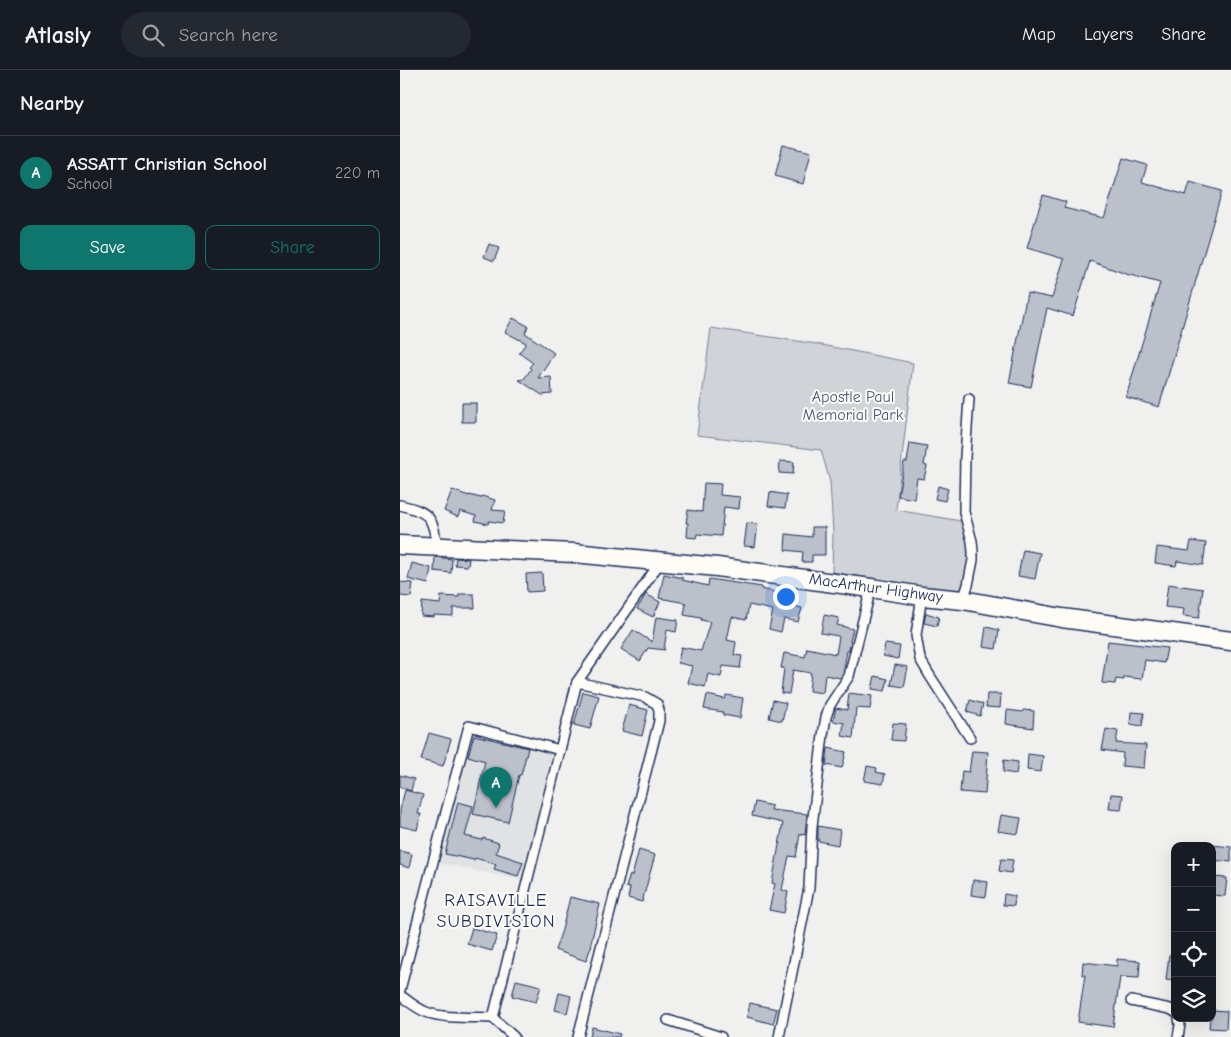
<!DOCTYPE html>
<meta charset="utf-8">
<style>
:root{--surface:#171b24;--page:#242831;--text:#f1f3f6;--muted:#9ea1a6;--line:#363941;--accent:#0f766e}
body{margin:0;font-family:"Comic Neue",sans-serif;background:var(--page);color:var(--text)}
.controls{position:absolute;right:15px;bottom:15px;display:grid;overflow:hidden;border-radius:10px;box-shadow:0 5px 20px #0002}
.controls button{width:45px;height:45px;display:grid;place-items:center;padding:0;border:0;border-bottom:1px solid var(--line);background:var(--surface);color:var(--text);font:25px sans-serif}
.you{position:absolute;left:385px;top:526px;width:18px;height:18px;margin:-12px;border:4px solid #fff;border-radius:50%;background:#1a73e8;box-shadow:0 0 0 8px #1a73e833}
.badge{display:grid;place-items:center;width:32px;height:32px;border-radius:50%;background:var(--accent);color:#fff;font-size:16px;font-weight:700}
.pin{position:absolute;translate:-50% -41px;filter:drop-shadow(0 1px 2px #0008)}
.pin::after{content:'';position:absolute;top:26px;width:18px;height:15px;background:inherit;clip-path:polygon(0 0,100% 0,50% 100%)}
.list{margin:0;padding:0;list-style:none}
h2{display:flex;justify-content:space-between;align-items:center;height:65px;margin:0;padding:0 20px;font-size:21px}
h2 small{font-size:16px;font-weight:400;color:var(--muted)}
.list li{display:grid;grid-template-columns:32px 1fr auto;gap:15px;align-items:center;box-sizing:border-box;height:75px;padding:0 20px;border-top:1px solid var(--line)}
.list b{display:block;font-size:19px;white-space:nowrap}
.list p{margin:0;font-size:16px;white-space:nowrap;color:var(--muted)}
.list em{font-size:16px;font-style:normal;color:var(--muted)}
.actions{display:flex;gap:10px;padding:15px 20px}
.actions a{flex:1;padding:11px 0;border:1px solid var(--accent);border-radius:10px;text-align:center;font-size:18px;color:var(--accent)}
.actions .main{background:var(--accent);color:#fff}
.icon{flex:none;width:28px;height:28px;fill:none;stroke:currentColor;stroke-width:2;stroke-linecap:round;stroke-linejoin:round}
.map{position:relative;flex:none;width:831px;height:967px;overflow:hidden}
header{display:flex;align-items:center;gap:30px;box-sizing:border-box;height:70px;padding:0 25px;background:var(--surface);border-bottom:1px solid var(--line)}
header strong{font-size:24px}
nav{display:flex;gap:28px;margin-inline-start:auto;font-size:18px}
.search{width:350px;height:45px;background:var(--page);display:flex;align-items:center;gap:12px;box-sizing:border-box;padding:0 18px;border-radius:28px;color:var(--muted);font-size:19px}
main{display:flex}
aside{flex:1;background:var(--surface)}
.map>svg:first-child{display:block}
.built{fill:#e0e2e3}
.green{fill:#d0d3d8;stroke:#76819b}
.building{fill:#bbc0ca;stroke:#1b2f5e}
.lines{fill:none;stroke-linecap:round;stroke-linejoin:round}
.street-casing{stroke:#1b2f5e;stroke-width:12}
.highway-casing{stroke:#1b2f5e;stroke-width:21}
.street{stroke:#fdfcf7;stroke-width:9}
.highway{stroke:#fdfcf7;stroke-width:18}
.labels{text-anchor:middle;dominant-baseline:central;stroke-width:4;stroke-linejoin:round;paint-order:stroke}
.park-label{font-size:16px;fill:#48587c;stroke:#fdfcf7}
.street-label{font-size:16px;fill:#1b2f5e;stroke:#fdfcf7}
.neighbourhood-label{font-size:18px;letter-spacing:1px;fill:#1b2f5e;stroke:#fdfcf7}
</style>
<header>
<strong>Atlasly</strong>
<div class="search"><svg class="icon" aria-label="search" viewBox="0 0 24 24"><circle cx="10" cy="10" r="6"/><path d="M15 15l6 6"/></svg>Search here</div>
<nav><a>Map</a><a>Layers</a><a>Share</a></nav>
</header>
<main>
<aside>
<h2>Nearby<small></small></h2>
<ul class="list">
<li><span class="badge">A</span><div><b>ASSATT Christian School</b><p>School</p></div><em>220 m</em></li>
</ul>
<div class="actions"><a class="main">Save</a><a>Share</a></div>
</aside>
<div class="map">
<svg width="831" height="967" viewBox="0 0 831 967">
<rect width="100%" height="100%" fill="#f0f0ee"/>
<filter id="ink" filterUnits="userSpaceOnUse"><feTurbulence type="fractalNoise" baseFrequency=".02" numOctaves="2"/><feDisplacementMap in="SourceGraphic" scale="10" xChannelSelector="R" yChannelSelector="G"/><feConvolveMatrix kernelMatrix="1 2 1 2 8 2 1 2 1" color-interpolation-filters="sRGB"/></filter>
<g filter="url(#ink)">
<!-- built -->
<path class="built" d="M 71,661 L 152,683 L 122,810 L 38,793 Z"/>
<!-- green -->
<path class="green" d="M 311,258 L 417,274 L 513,293 L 496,440 L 561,451 L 570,481 L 565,521 L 504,514 L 432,502 L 433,462 L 430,412 L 421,380 L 297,365 Z"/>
<!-- building -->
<g class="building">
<path d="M 383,75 L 411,82 L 403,114 L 375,106 Z"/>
<path d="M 723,88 L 747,95 L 742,112 L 786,125 L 790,112 L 822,121 L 759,337 L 726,327 L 760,213 L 726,204 L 690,191 L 673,246 L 647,238 L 631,317 L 609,313 L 627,223 L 652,228 L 664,189 L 627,178 L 643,125 L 666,132 L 664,138 L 704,148 Z"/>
<path d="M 89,174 L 99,178 L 94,191 L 84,187 Z"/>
<path d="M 113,248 L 128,256 L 125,263 L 154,283 L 138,308 L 151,307 L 152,324 L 142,325 L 119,310 L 124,309 L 131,299 L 129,297 L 133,293 L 119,283 L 126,273 L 105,262 Z"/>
<rect x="62" y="333" width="14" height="19"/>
<path d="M 510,373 L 527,376 L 524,395 L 527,396 L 524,409 L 517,408 L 514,429 L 498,426 L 504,392 L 507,392 Z"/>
<path d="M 380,391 L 394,392 L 393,404 L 379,403 Z"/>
<path d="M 304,413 L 321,414 L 320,425 L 340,427 L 339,439 L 324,437 L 321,466 L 297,464 L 296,468 L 287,467 L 288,453 L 286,453 L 288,440 L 302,442 Z"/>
<path d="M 538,416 L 548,419 L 545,431 L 535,429 Z"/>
<path d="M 52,420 L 69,426 L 69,425 L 81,428 L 82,426 L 95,430 L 92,440 L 105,441 L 103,453 L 89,451 L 88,454 L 75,451 L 76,446 L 60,441 L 58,447 L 44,441 Z"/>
<path d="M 370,422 L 387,425 L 385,438 L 368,436 Z"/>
<path d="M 347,453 L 358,454 L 355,477 L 344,476 Z"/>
<path d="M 412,457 L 425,457 L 425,485 L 412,485 L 412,492 L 402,492 L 403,482 L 385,480 L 386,464 L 412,467 Z"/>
<path d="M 791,471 L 806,473 L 803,495 L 777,491 L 776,496 L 755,493 L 757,477 L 789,481 Z"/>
<path d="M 623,480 L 640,483 L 635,509 L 618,506 Z"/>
<path d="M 35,487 L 52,489 L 51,503 L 34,501 Z"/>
<path d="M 56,488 L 69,489 L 68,496 L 55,495 Z"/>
<path d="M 12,493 L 31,498 L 28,514 L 8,509 Z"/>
<path d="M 142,503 L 143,521 L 127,522 L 126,504 Z"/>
<path d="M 264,504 L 283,508 L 282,510 L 308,516 L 309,509 L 362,517 L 361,519 L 375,522 L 373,529 L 387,532 L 386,534 L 402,538 L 398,552 L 384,549 L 381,562 L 369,559 L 373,540 L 349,535 L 346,550 L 332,547 L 327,570 L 336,572 L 334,585 L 342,586 L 340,598 L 323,596 L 321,607 L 308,604 L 305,617 L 288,613 L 292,596 L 278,593 L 281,577 L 301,581 L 310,552 L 301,550 L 301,548 L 284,545 L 286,533 L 259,528 Z"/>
<path d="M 0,512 L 13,513 L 11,527 L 0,526 Z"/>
<path d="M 768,514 L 803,519 L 799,548 L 783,546 L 784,539 L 765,537 Z"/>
<path d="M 59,524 L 74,524 L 75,538 L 53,538 L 53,546 L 34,545 L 34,547 L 21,546 L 22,532 L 40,534 L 41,526 L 59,527 Z"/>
<path d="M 246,524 L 260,532 L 253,547 L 237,539 Z"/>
<path d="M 526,543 L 539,547 L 537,556 L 524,553 Z"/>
<path d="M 424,545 L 439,548 L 437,555 L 453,559 L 450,571 L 451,572 L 449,579 L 449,581 L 447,581 L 443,604 L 440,608 L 425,605 L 423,623 L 409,621 L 411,603 L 393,600 L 389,624 L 381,623 L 384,598 L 381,598 L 384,583 L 405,587 L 407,578 L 436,584 L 439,567 L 438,566 L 421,563 Z"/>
<path d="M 256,547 L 278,550 L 276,562 L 267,560 L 264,579 L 265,580 L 248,578 L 240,591 L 221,579 L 233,560 L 252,572 Z"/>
<path d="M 586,557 L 599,560 L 596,579 L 583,577 Z"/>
<path d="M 708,571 L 767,578 L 764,593 L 745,590 L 742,609 L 724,607 L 724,610 L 716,609 L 715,614 L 702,613 Z"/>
<path d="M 485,574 L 500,576 L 498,589 L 483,586 Z"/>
<path d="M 495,595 L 508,597 L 504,617 L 491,615 Z"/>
<path d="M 475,606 L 488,609 L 485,621 L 472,619 Z"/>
<path d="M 183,622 L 199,626 L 190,659 L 174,655 Z"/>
<path d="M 449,623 L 472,626 L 470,639 L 456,638 L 453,668 L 442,666 L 444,653 L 433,651 L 436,638 L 447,640 Z"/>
<path d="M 587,624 L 601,624 L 600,638 L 586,637 Z"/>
<path d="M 307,625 L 325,629 L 326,625 L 343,628 L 340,648 L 323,645 L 323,642 L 304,639 Z"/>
<path d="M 373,630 L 386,633 L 382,651 L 369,648 Z"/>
<path d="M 570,630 L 583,634 L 580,646 L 567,642 Z"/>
<path d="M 229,635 L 248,640 L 242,666 L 222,661 Z"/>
<path d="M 607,640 L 623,642 L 623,640 L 634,641 L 633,658 L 606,654 Z"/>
<path d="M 731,642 L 744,643 L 742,656 L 730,654 Z"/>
<path d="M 493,653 L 506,654 L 504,671 L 491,670 Z"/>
<path d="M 706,659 L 718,661 L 716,673 L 746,675 L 744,698 L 722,696 L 723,683 L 702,680 Z"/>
<path d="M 29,663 L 51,669 L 43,696 L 21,690 Z"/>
<path d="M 74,665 L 128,678 L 121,705 L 119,705 L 108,752 L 73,744 L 85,691 L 68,686 Z"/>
<path d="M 428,678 L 446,682 L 442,698 L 426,695 Z"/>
<path d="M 572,681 L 588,682 L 585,724 L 560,722 L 562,701 L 569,702 Z"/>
<path d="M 628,684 L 643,686 L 641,702 L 627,700 Z"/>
<path d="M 604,690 L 618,692 L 616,704 L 603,702 Z"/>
<path d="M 467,696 L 477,698 L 476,702 L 485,704 L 483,714 L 464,711 Z"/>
<path d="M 0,705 L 14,709 L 11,721 L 0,717 Z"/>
<path d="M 5,720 L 23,725 L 18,744 L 21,744 L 17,760 L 0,756 L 0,740 Z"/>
<path d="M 711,724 L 723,725 L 721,740 L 709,739 Z"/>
<path d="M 58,732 L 73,736 L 65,766 L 82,770 L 83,768 L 99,773 L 96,783 L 123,792 L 118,806 L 94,799 L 96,794 L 75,788 L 74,790 L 45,784 Z"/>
<path d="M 355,732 L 372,736 L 371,740 L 407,744 L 405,765 L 400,764 L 396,787 L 389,786 L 382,820 L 388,822 L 384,843 L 369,840 L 375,814 L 372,813 L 383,753 L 352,746 Z"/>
<path d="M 601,745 L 621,748 L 618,764 L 598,761 Z"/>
<path d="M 418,756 L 440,760 L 438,775 L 418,771 Z"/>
<path d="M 812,775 L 831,777 L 831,792 L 812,790 Z"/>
<path d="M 239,780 L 255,785 L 242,832 L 228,828 L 230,818 L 226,817 L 230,805 L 232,806 Z"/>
<path d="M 0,781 L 12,784 L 9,798 L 0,795 Z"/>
<path d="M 601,789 L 613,790 L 611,803 L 599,801 Z"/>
<path d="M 813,807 L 827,808 L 825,826 L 812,825 Z"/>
<path d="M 573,810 L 588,812 L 586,827 L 571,825 Z"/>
<path d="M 604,824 L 615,826 L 614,836 L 603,835 Z"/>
<path d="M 170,827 L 200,834 L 191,873 L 192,874 L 186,891 L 155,880 L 162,860 Z"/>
<path d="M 72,858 L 97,865 L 92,881 L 67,874 Z"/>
<path d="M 769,885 L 775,886 L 775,911 L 766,910 Z"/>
<path d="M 717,889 L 740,891 L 739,908 L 720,907 L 713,957 L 678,952 L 685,905 L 682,905 L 683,892 L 717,896 Z"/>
<path d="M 116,910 L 141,916 L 136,932 L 112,926 Z"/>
<path d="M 159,923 L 171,926 L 167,943 L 155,940 Z"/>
<path d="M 350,933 L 377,939 L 373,954 L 347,947 Z"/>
<path d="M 812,940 L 827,941 L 826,959 L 809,958 L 810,948 L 812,948 Z"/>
<path d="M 192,957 L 220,964 L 219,967 L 190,967 Z"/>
</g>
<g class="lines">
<!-- street casing -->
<g class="street-casing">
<g id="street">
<path d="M 0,435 C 30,442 33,447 37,477"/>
<path d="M 522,526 L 516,565 L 520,589 L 530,606 L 570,668"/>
<path d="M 563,530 L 568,515 L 573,490 L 573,482 L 572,471 L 564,442 L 565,387 L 569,329"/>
<path d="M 177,612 L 245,627 L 257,634 L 259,640 L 259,651 L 178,967"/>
<path d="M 0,920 L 42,757 L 69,656 L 160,680"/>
<path d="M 0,925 C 8,931 16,938 26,942 C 44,949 73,947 93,948 L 114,967"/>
<path d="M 731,931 L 770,939 L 775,942"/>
<path d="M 93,948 L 177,612 L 261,491"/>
<path d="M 268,950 L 321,967"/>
<path d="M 379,967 L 409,818 L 412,756 L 423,665 L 426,647 L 430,635 L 449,606 L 471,518"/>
<path d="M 778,967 L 780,955 L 779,948"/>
</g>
</g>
<!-- highway casing -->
<g class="highway-casing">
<path id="highway" d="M 0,475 L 174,483 L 317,497 L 471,518 L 522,526 L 563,530 L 662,548 L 831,571"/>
</g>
<!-- street -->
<use href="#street" class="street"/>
<!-- highway -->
<use href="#highway" class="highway"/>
</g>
</g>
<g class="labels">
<!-- park labels -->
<g class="park-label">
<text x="453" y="327">Apostle Paul<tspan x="453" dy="18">Memorial Park</tspan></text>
</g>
<!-- street labels -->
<g class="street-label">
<text transform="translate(476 518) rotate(8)">MacArthur Highway</text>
</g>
<!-- neighbourhood labels -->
<g class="neighbourhood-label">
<text x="96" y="830">RAISAVILLE<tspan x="96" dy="21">SUBDIVISION</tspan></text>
</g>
</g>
</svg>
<div class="controls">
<button>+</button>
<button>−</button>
<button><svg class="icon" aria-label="locate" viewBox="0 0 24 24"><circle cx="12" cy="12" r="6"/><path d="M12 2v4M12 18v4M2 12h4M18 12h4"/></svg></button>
<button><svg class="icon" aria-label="layers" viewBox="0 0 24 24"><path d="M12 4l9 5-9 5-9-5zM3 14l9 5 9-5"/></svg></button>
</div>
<div class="you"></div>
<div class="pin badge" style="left:96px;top:738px">A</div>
</div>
</main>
